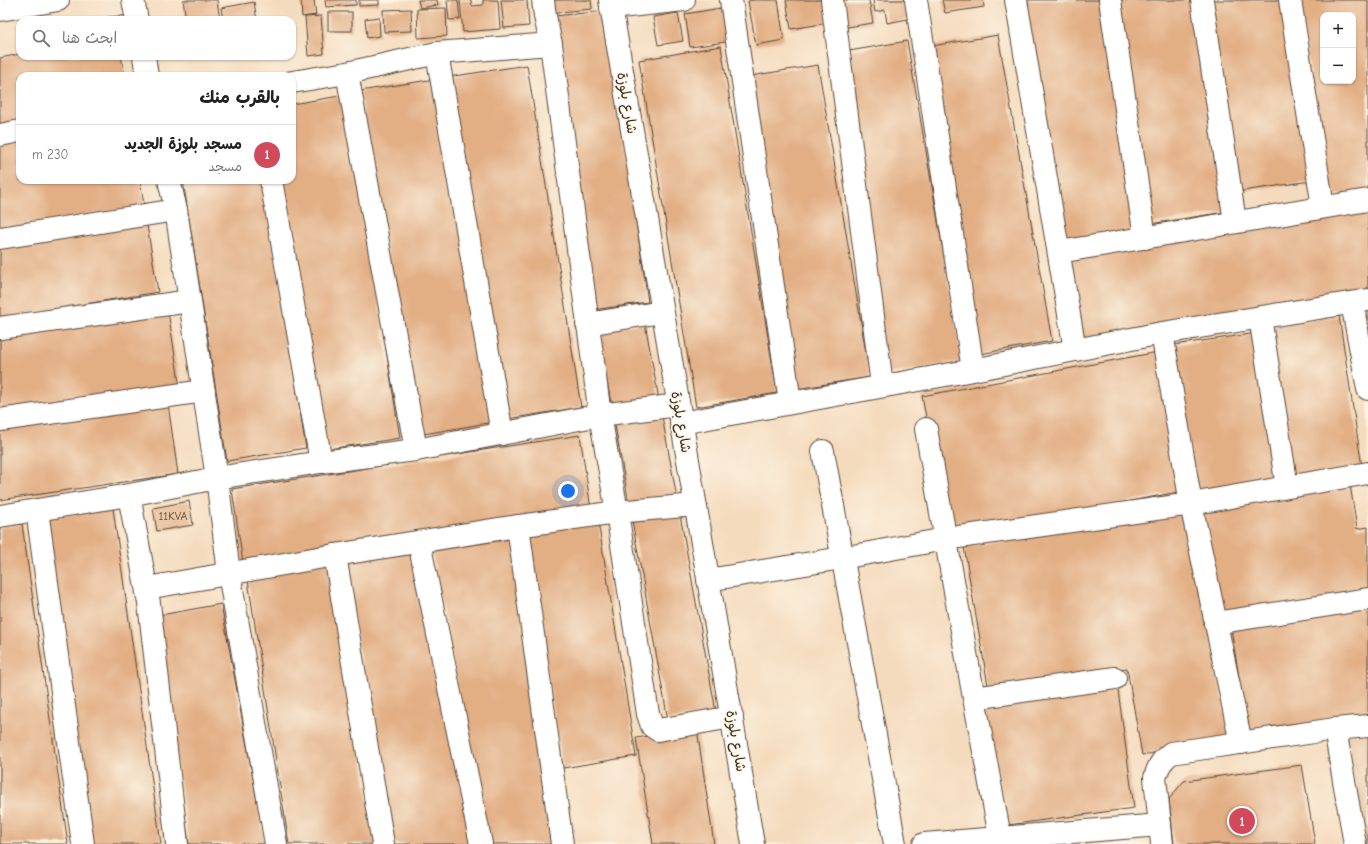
<!DOCTYPE html>
<html lang="ar">
<meta charset="utf-8">
<style>
:root{--surface:#fff;--page:#f6f6f6;--text:#222;--muted:#767676;--line:#e0e0e0;--accent:#d1495b}
body{margin:0;font-family:"Comic Neue","Playpen Sans Arabic",sans-serif;background:var(--page);color:var(--text);direction:rtl}
.controls{position:absolute;right:12px;top:12px;display:grid;overflow:hidden;border-radius:8px;box-shadow:0 1px 3px #0004}
.controls button{width:36px;height:36px;display:grid;place-items:center;padding:0;border:0;border-bottom:1px solid var(--line);background:var(--surface);color:var(--text);font:20px sans-serif}
.you{position:absolute;left:568px;top:491px;width:14px;height:14px;margin:-10px;border:3px solid #fff;border-radius:50%;background:#1a73e8;box-shadow:0 0 0 6px #1a73e833}
.badge{display:grid;place-items:center;width:26px;height:26px;border-radius:50%;background:var(--accent);color:#fff;font-size:13px;font-weight:700}
.pin{position:absolute;translate:-50% -50%;border:2px solid #fff;box-shadow:0 1px 4px #0006}
.list{margin:0;padding:0;list-style:none}
h2{display:flex;justify-content:space-between;align-items:center;height:52px;margin:0;padding:0 16px;font-size:17px}
h2 small{font-size:13px;font-weight:400;color:var(--muted)}
.list li{display:grid;grid-template-columns:26px 1fr auto;gap:12px;align-items:center;box-sizing:border-box;height:60px;padding:0 16px;border-top:1px solid var(--line)}
.list b{display:block;font-size:15px;white-space:nowrap}
.list p{margin:0;font-size:13px;white-space:nowrap;color:var(--muted)}
.list em{font-size:13px;font-style:normal;color:var(--muted)}
.icon{flex:none;width:22px;height:22px;fill:none;stroke:currentColor;stroke-width:2;stroke-linecap:round;stroke-linejoin:round}
.map{position:relative;flex:none;width:1368px;height:844px;overflow:hidden;direction:ltr}
.search{position:absolute;background:var(--surface);box-shadow:0 1px 3px #0004;left:16px;top:16px;width:280px;height:44px;display:flex;align-items:center;gap:10px;box-sizing:border-box;padding:0 14px;border-radius:12px;color:var(--muted);font-size:15px}
.panel{position:absolute;background:var(--surface);box-shadow:0 1px 3px #0004;left:16px;top:72px;width:280px;height:112px;border-radius:12px;direction:rtl}
.map>svg:first-child{display:block}
.building{fill:#e2ae84;fill-rule:evenodd}
.lines{fill:none;stroke-linecap:round;stroke-linejoin:round}
.minor-casing{stroke:#574536;stroke-width:24}
.minor{stroke:#fff;stroke-width:22}
.labels{text-anchor:middle;dominant-baseline:central;stroke-width:3;stroke-linejoin:round;paint-order:stroke}
.number-label{font-size:12px;fill:#654b38}
.street-label{font-size:14px;fill:#3b2a1e;stroke:#fcf5e5}
</style>
<div class="map">
<svg width="1368" height="844" viewBox="0 0 1368 844">
<rect width="100%" height="100%" fill="#fcf5e5"/>
<filter id="ink" filterUnits="userSpaceOnUse"><feTurbulence type="fractalNoise" baseFrequency=".025" numOctaves="2"/><feDisplacementMap in="SourceGraphic" scale="8" xChannelSelector="R" yChannelSelector="G"/><feConvolveMatrix kernelMatrix="1 2 1 2 8 2 1 2 1" color-interpolation-filters="sRGB"/></filter>
<filter id="wash" filterUnits="userSpaceOnUse"><feTurbulence type="fractalNoise" baseFrequency=".012" numOctaves="4" result="noise"/><feDisplacementMap in="SourceGraphic" scale="16" xChannelSelector="R" yChannelSelector="G"/><feGaussianBlur stdDeviation="0.9" result="paint"/><feColorMatrix in="noise" values="0 0 0 0 0 0 0 0 0 0 0 0 0 0 0 0 0 1.4 0 .05"/><feComposite in="paint" operator="in"/></filter>
<g filter="url(#wash)">
<rect width="100%" height="100%" fill="#f5dbbe"/>
<g id="blocks">
<!-- building -->
<g class="building">
<path d="M 183,0 L 217,0 L 220,20 L 186,20 Z"/>
<path d="M 301,0 L 314,0 L 316,15 L 302,17 Z"/>
<path d="M 325,0 L 356,0 L 356,5 L 326,7 Z"/>
<path d="M 359,0 L 379,0 L 379,5 L 359,6 Z"/>
<path d="M 418,0 L 437,0 L 438,5 L 420,8 Z"/>
<path d="M 447,0 L 458,0 L 460,19 L 449,20 Z"/>
<path d="M 460,0 L 471,0 L 472,6 L 483,5 L 483,0 L 498,0 L 500,29 L 463,32 Z"/>
<path d="M 501,0 L 527,0 L 529,26 L 504,28 Z"/>
<path d="M 547,0 L 591,0 L 592,9 L 548,13 Z"/>
<path d="M 755,0 L 778,0 L 784,40 L 756,45 L 748,1 Z"/>
<path d="M 786,0 L 824,0 L 828,23 L 791,29 Z"/>
<path d="M 837,0 L 869,0 L 873,23 L 841,28 Z"/>
<path d="M 873,0 L 910,0 L 913,18 L 887,23 L 885,10 L 875,12 Z"/>
<path d="M 942,0 L 983,0 L 984,7 L 945,13 Z"/>
<path d="M 1017,0 L 1100,0 L 1136,233 L 1055,245 Z"/>
<path d="M 1115,0 L 1198,0 L 1231,211 L 1150,224 Z"/>
<path d="M 1206,0 L 1288,0 L 1317,180 L 1236,192 Z"/>
<path d="M 1299,0 L 1368,0 L 1368,190 L 1330,196 ZM 1323,15 L 1353,15 L 1353,81 L 1323,81 Z"/>
<path d="M 254,2 L 257,20 L 223,20 L 221,8 Z"/>
<path d="M 727,7 L 733,41 L 690,47 L 685,14 Z"/>
<path d="M 446,8 L 447,36 L 418,38 L 417,9 Z"/>
<path d="M 411,9 L 412,31 L 384,32 L 383,10 Z"/>
<path d="M 605,11 L 648,302 L 593,310 L 554,16 Z"/>
<rect x="328" y="12" width="24" height="19"/>
<path d="M 678,13 L 683,41 L 658,45 L 653,17 Z"/>
<path d="M 135,15 L 135,20 L 107,20 L 107,17 Z"/>
<path d="M 321,16 L 324,54 L 308,56 L 305,17 Z"/>
<path d="M 379,17 L 380,36 L 367,38 L 365,19 Z"/>
<path d="M 998,35 L 1052,341 L 980,354 L 926,47 Z"/>
<path d="M 907,41 L 962,361 L 888,374 L 832,54 Z"/>
<path d="M 721,46 L 777,393 L 696,407 L 639,60 Z"/>
<path d="M 20,54 L 20,56 L 121,56 L 125,76 L 20,76 L 20,126 L 0,129 L 0,58 Z"/>
<path d="M 527,65 L 581,407 L 502,420 L 448,77 Z"/>
<path d="M 818,65 L 870,377 L 796,389 L 744,77 Z"/>
<path d="M 435,79 L 493,422 L 418,435 L 360,91 Z"/>
<path d="M 346,95 L 400,438 L 322,450 L 279,180 L 292,180 L 292,104 Z"/>
<path d="M 20,142 L 20,180 L 140,180 L 144,205 L 0,230 L 0,145 Z"/>
<path d="M 183,180 L 263,180 L 306,448 L 227,461 Z"/>
<path d="M 1368,207 L 1368,293 L 1075,344 L 1061,261 Z"/>
<path d="M 146,219 L 158,292 L 0,318 L 0,243 Z"/>
<path d="M 1368,309 L 1368,352 L 1361,310 Z"/>
<path d="M 168,311 L 180,388 L 0,415 L 0,336 Z"/>
<path d="M 1339,316 L 1362,467 L 1291,478 L 1268,327 Z"/>
<path d="M 645,323 L 716,712 L 668,720 L 598,331 Z"/>
<path d="M 1257,333 L 1279,482 L 1197,494 L 1174,345 Z"/>
<path d="M 1158,352 L 1184,491 L 948,535 L 922,396 Z"/>
<path d="M 168,404 L 178,474 L 0,500 L 0,428 Z"/>
<path d="M 580,435 L 591,509 L 243,563 L 232,489 Z"/>
<path d="M 1350,484 L 1357,529 L 1368,527 L 1368,593 L 1217,618 L 1199,509 Z"/>
<path d="M 189,501 L 193,525 L 157,531 L 153,508 Z"/>
<path d="M 1189,508 L 1230,740 L 1142,755 L 1127,668 L 989,691 L 964,547 Z"/>
<path d="M 113,509 L 161,844 L 91,844 L 44,518 Z"/>
<path d="M 598,521 L 636,756 L 563,768 L 525,533 Z"/>
<path d="M 22,524 L 68,844 L 0,844 L 0,527 Z"/>
<path d="M 512,532 L 555,844 L 488,844 L 431,547 Z"/>
<path d="M 414,551 L 472,844 L 389,844 L 345,558 Z"/>
<path d="M 331,561 L 375,844 L 289,844 L 247,574 Z"/>
<path d="M 221,604 L 265,844 L 189,844 L 155,616 Z"/>
<path d="M 1368,606 L 1368,718 L 1249,737 L 1231,629 Z"/>
<path d="M 1117,683 L 1134,808 L 1008,825 L 982,702 Z"/>
<path d="M 697,729 L 714,844 L 653,844 L 636,738 Z"/>
<path d="M 1368,733 L 1368,844 L 1362,844 L 1348,735 Z"/>
<path d="M 1302,765 L 1315,844 L 1174,844 L 1169,799 L 1184,781 Z"/>
</g>
</g>
</g>
<g filter="url(#ink)">
<use href="#blocks" fill-opacity="0" stroke="#574536" stroke-width="1"/>
<g class="lines">
<!-- minor casing -->
<g class="minor-casing">
<g id="minor">
<path d="M 133,0 L 137,20"/>
<path d="M 543,0 L 545,16 L 551,44 L 600,415 L 617,512 L 648,714 L 652,726 L 658,730 L 732,717"/>
<path d="M 610,0 L 753,844"/>
<path d="M 731,0 L 790,402"/>
<path d="M 832,0 L 882,385"/>
<path d="M 916,0 L 973,370"/>
<path d="M 1016,0 L 1075,350"/>
<path d="M 1110,0 L 1145,238"/>
<path d="M 1202,0 L 1235,222"/>
<path d="M 1290,0 L 1323,207"/>
<path d="M 611,8 L 684,0"/>
<path d="M 0,10 L 58,0"/>
<path d="M 437,53 L 502,434"/>
<path d="M 144,56 L 147,76"/>
<path d="M 347,73 L 416,450"/>
<path d="M 292,82 L 347,73 L 437,53 L 551,44"/>
<path d="M 0,135 L 20,131"/>
<path d="M 169,180 L 176,210 L 217,478 L 229,573 L 276,844"/>
<path d="M 271,180 L 321,462"/>
<path d="M 0,238 L 176,210"/>
<path d="M 1059,252 L 1368,200"/>
<path d="M 1352,303 L 1368,389"/>
<path d="M 1260,317 L 1287,487"/>
<path d="M 587,324 L 662,312"/>
<path d="M 0,328 L 190,301"/>
<path d="M 1162,333 L 1191,504 L 1241,743"/>
<path d="M 0,420 L 204,391"/>
<path d="M 681,423 L 973,370 L 1162,333 L 1368,300"/>
<path d="M 926,429 L 974,698 L 1000,837"/>
<path d="M 823,451 L 895,844"/>
<path d="M 129,495 L 149,603 L 177,844"/>
<path d="M 37,510 L 83,844"/>
<path d="M 0,516 L 129,495 L 217,478 L 321,462 L 416,450 L 600,415 L 678,405"/>
<path d="M 518,526 L 562,844"/>
<path d="M 419,542 L 481,844"/>
<path d="M 335,555 L 383,844"/>
<path d="M 708,580 L 842,558 L 945,539 L 1191,504 L 1368,473"/>
<path d="M 147,588 L 335,555 L 518,526 L 617,512 L 695,505"/>
<path d="M 1215,623 L 1368,599"/>
<path d="M 974,698 L 1115,678"/>
<path d="M 1335,729 L 1355,844"/>
<path d="M 924,844 L 1160,825"/>
<path d="M 1162,844 L 1155,778 C 1158,766 1162,760 1171,753 L 1335,729 L 1368,726"/>
</g>
</g>
<!-- minor -->
<use href="#minor" class="minor"/>
</g>
</g>
<g class="labels">
<!-- number labels -->
<g class="number-label">
<text x="173" y="516">11KVA</text>
</g>
<!-- street labels -->
<g class="street-label">
<text transform="translate(627 103) rotate(80)">شارع بلوزة</text>
<text transform="translate(681 422) rotate(80)">شارع بلوزة</text>
<text transform="translate(736 741) rotate(80)">شارع بلوزة</text>
</g>
</g>
</svg>
<div class="controls">
<button>+</button>
<button>−</button>
</div>
<div class="you"></div>
<div class="pin badge" style="left:1242px;top:821px">1</div>
<div class="search"><svg class="icon" aria-label="search" viewBox="0 0 24 24"><circle cx="10" cy="10" r="6"/><path d="M15 15l6 6"/></svg>ابحث هنا</div>
<section class="panel">
<h2>بالقرب منك<small></small></h2>
<ul class="list">
<li><span class="badge">1</span><div><b>مسجد بلوزة الجديد</b><p>مسجد</p></div><em>230 m</em></li>
</ul>
</section>
</div>
